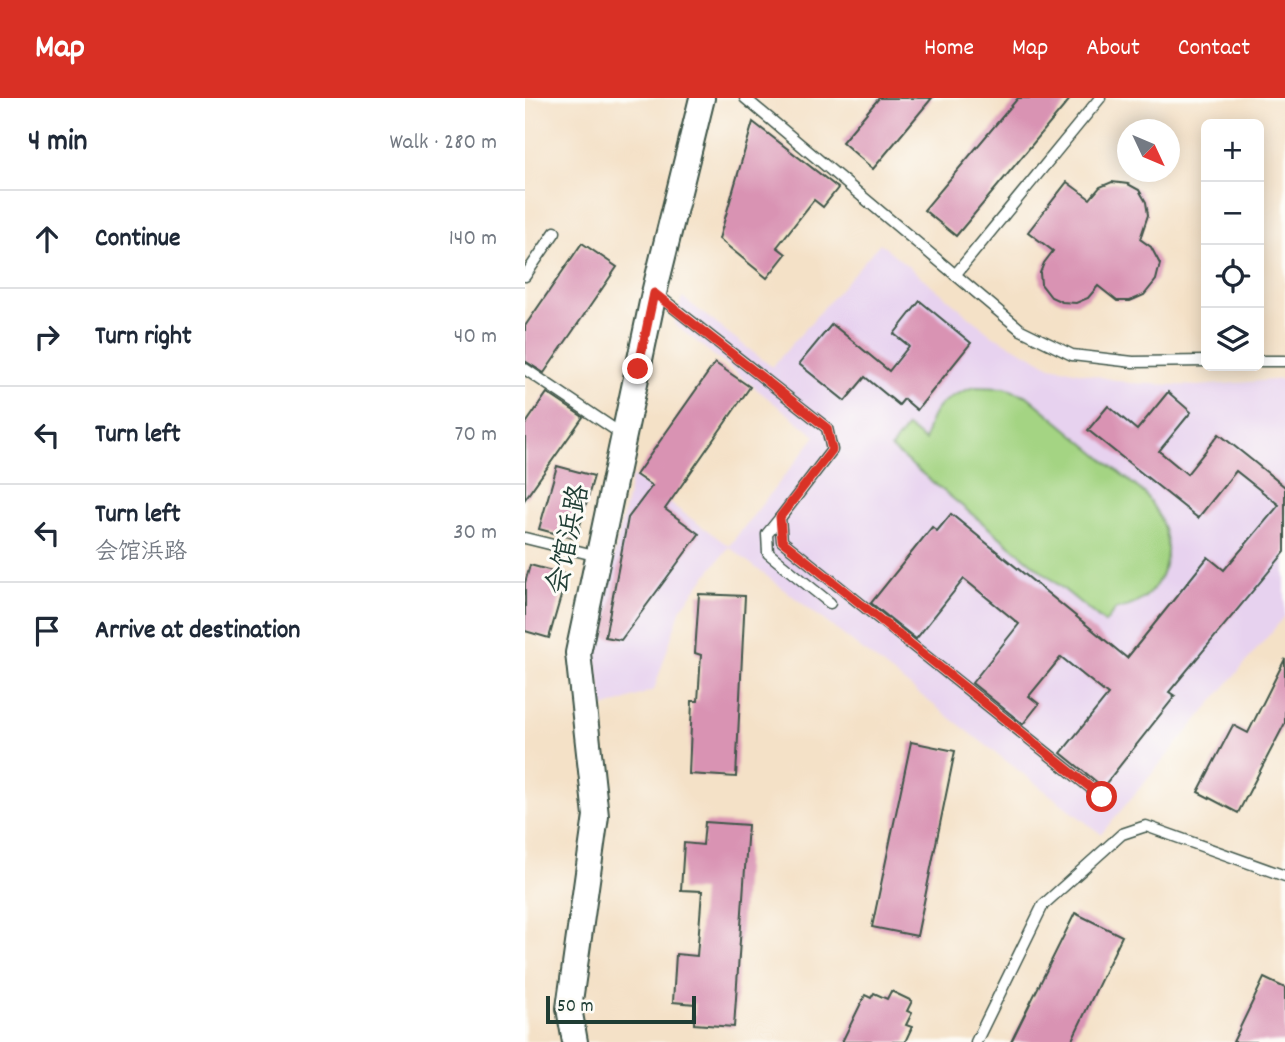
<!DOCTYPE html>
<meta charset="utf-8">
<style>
:root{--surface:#fff;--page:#f2f2f3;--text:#1f2937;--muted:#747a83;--line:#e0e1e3;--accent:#d93025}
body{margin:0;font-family:Dekko,"LXGW WenKai TC",sans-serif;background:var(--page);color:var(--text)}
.controls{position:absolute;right:21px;top:21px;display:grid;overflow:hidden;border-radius:10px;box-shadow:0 4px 18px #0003}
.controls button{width:63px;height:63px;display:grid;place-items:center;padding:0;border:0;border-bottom:2px solid var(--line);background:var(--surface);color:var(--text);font:35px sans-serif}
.compass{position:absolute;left:592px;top:21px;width:63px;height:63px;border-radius:50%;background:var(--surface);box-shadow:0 4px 18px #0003;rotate:134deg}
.scale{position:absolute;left:21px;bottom:18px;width:150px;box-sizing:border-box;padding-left:7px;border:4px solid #1f3d34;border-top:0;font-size:19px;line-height:24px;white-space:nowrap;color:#1f3d34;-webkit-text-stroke:5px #fdfcf7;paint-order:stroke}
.stop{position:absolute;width:21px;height:21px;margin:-16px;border:5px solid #d93025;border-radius:50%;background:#fff}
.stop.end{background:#d93025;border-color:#fff;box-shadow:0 2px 7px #0008}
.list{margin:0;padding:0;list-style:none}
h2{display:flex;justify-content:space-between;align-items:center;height:91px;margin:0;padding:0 28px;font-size:30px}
h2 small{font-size:23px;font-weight:400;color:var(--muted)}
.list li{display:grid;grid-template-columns:46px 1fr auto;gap:21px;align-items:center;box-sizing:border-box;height:98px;padding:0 28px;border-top:2px solid var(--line)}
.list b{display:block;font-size:26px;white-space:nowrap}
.list p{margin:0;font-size:23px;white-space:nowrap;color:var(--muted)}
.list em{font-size:23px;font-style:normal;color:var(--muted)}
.icon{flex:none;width:38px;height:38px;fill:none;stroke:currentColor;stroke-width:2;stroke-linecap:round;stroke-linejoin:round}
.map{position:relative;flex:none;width:760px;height:944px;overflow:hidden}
header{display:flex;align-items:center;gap:42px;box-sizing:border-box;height:98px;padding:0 35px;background:var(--accent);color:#fff}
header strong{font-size:33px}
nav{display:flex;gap:38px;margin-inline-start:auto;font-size:24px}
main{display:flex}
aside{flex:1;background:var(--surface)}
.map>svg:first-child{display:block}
.built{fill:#e7d2ef}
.green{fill:#a4d483;stroke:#62885c;stroke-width:2}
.building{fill:#d993b3}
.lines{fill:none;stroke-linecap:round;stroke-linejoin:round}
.service-casing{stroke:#3f564a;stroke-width:13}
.tertiary-casing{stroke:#3f564a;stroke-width:28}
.service{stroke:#fff;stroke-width:10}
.tertiary{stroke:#fff;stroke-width:24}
.route{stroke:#d93025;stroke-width:9}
.labels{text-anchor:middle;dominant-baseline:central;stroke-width:6;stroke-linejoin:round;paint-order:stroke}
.street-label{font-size:28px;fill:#1f3d34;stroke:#fdfcf7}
</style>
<header>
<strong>Map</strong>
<nav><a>Home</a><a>Map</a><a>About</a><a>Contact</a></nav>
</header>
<main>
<aside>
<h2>4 min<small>Walk · 280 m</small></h2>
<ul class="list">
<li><svg class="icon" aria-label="ahead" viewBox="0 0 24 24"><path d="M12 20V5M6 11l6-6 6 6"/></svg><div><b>Continue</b></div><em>140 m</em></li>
<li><svg class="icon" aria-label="right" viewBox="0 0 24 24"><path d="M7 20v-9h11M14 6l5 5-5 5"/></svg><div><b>Turn right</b></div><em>40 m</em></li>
<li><svg class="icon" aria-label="left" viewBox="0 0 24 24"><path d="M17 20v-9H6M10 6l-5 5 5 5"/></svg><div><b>Turn left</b></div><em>70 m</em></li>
<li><svg class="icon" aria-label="left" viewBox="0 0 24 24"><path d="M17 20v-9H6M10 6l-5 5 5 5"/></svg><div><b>Turn left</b><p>会馆浜路</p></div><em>30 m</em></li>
<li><svg class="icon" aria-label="arrive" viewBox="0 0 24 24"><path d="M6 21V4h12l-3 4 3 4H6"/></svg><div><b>Arrive at destination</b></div></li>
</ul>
</aside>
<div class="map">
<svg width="760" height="944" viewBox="0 0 760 944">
<rect width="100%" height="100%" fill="#fdfcf7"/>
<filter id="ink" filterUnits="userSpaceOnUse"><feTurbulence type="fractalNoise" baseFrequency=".0143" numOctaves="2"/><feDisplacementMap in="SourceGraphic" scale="14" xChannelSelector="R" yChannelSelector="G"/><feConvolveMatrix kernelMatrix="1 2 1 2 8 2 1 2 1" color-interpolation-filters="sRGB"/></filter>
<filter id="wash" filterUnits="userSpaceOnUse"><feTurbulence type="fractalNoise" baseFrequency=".00686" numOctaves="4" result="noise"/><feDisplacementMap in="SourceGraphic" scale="28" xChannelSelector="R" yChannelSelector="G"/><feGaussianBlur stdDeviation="1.57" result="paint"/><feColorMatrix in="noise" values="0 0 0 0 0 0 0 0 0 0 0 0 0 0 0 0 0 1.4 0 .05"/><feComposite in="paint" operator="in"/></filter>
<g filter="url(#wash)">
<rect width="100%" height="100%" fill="#f4e1c7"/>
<!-- built -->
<path class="built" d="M 355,145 L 467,237 L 526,268 L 604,285 L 673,288 L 760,281 L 760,518 L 576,736 L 204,449 L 156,510 L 129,592 L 79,610 L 69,549 L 107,378 L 204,448 L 291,338 L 149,226 L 157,199 L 247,269 Z"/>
<!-- green -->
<path class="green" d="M 449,289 L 480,290 L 502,298 L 619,395 C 629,408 638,422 641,439 C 647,473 626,507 591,511 L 580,525 L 366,350 L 382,329 L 400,343 C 405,310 418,300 449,289 Z"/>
<g id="blocks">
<!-- building -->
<g class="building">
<path d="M 354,0 L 407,0 L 348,71 L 317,44 Z"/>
<path d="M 493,0 L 546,0 L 431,138 L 399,112 Z"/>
<path d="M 228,24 L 313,90 L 298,109 L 289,102 L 252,149 L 261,156 L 242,180 L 194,141 Z"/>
<path d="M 542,84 L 565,101 L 575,89 L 587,84 L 603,86 L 614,92 L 621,104 L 623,117 L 615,141 L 626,149 L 635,166 L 631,182 L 619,197 L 605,203 L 592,203 L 573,188 L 563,200 L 551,205 L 537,204 L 526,199 L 516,186 L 515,175 L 519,165 L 528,153 L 503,134 Z"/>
<path d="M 57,145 L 92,169 L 19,275 L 0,263 L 0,228 Z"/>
<path d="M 395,203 L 446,245 L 392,312 L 379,301 L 374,307 L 340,279 L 320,303 L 274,266 L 307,226 L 364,273 L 384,248 L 369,236 Z"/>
<path d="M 190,265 L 225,289 L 140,411 L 174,436 L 96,542 L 80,539 L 103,420 L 127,388 L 111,377 Z"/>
<path d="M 643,294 L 666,314 L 634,353 L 662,376 L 694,336 L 723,359 L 760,389 L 760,454 L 644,594 L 650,598 L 578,689 L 536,655 L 583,597 L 536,559 L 504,598 L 514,606 L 498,626 L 447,585 L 494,526 L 439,481 L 391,541 L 346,505 L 407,429 L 412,433 L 426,416 L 602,560 L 683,459 L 699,472 L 754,407 L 711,373 L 673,420 L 563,332 L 583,308 L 612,332 Z"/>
<path d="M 22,295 L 58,319 L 0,401 L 0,327 Z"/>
<path d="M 32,368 L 69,378 L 51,441 L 14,431 Z"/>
<path d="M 5,467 L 42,477 L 24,540 L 0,533 L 0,485 Z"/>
<path d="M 174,496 L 220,498 L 211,679 L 164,676 L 167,603 L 173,603 L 176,557 L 170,555 Z"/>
<path d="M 760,561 L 760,625 L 713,715 L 673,694 L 708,627 L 723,635 Z"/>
<path d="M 386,644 L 430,653 L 392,838 L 347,829 Z"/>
<path d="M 180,724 L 223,727 L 209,929 L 169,926 L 170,906 L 148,904 L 151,856 L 172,858 L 177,793 L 156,792 L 159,745 L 178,747 Z"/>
<path d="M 550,815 L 597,838 L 546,944 L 486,944 Z"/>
<path d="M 739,880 L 760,890 L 760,944 L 708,944 Z"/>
<path d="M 366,893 L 387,903 L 382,913 L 387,915 L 381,927 L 387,929 L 380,944 L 317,944 L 340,897 L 346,900 L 349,895 L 362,901 Z"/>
</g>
</g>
</g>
<g filter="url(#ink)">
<use href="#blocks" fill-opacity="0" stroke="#3f564a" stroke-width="2"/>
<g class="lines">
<!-- service casing -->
<g class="service-casing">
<g id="service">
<path d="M 220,0 L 496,232 L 547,257 L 608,264 L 681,263"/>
<path d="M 430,177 L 575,0"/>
<path d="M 0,178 L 30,134"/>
<path d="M 130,195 L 302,330 L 307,352 L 255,420 L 257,443 L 577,699"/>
<path d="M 734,263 L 760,263"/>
<path d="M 0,271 L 98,337"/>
<path d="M 255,420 L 242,436 L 243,455 L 305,505"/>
<path d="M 0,440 L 73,458"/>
<path d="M 451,944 L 518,807 L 597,736 L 621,728 L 760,778"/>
</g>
</g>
<!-- tertiary casing -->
<g class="tertiary-casing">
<path id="tertiary" d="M 50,944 L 44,910 L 71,718 L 53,555 L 129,195 L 177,0"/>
</g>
<!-- service -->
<use href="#service" class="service"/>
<!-- tertiary -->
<use href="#tertiary" class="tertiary"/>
</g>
</g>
<g class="lines" filter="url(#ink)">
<!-- route -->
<path class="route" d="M 113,271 L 129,195 L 302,330 L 307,352 L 255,419 L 257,443 L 577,699"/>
</g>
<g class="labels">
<!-- street labels -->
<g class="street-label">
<text transform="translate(46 442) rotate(-78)">会馆浜路</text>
</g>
</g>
</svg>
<div class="controls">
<button>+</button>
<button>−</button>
<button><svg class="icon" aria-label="locate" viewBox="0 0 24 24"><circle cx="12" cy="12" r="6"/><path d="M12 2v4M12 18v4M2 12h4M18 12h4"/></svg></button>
<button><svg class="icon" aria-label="layers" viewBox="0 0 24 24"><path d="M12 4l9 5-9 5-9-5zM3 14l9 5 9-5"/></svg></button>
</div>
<svg class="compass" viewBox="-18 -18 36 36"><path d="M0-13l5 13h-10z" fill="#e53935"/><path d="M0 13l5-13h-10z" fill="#747a83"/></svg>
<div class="scale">50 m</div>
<div class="stop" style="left:577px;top:699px"></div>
<div class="stop end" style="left:113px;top:271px"></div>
</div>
</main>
